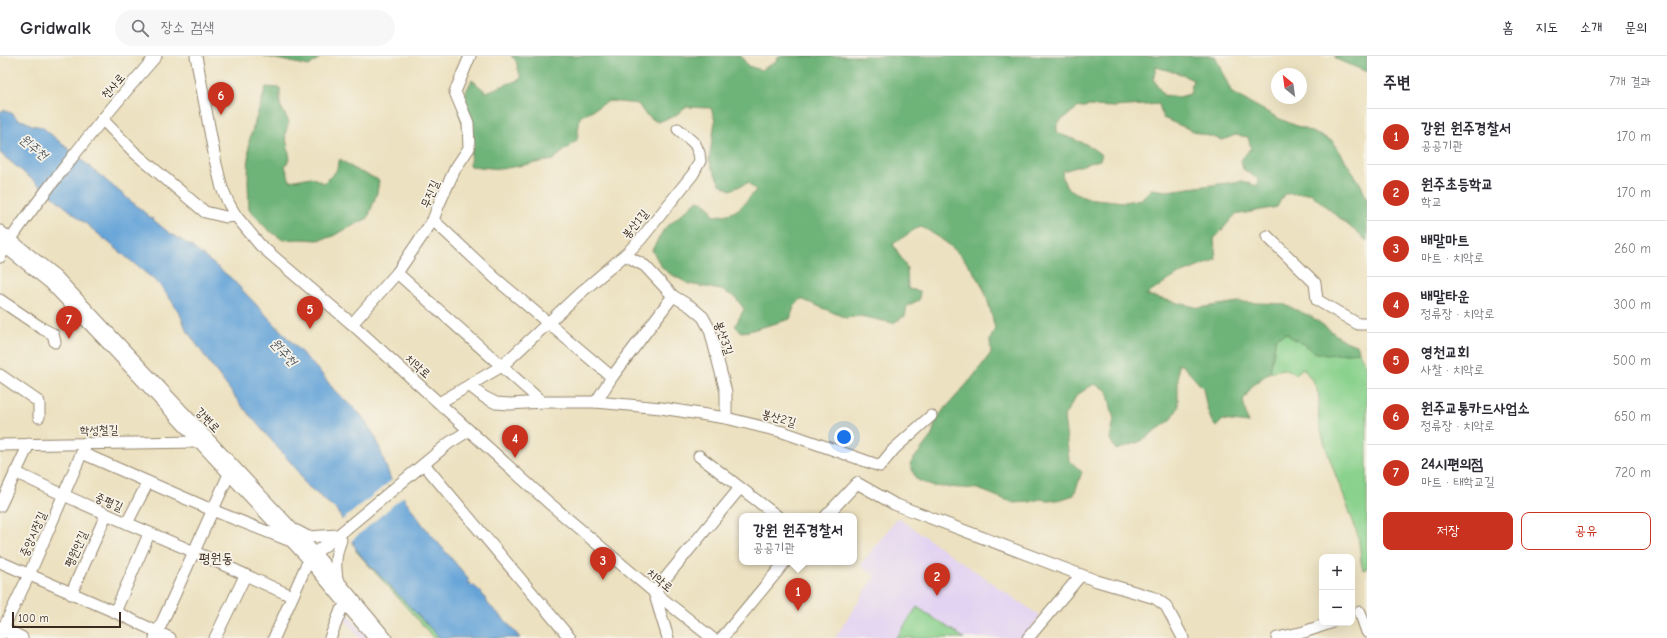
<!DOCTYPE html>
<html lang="ko">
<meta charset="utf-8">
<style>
:root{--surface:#fff;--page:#f7f7f7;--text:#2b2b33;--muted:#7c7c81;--line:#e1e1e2;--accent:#c8321e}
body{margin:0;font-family:"Comic Neue","Poor Story",sans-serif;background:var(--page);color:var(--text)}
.controls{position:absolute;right:12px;bottom:12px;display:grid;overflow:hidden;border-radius:8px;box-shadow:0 4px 16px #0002}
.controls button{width:36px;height:36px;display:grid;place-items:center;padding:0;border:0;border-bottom:1px solid var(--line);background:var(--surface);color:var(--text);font:20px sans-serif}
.compass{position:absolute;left:1271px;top:12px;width:36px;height:36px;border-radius:50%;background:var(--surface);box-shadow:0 4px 16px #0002;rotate:331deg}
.scale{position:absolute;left:12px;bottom:10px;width:109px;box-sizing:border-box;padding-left:4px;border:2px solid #3b2a1e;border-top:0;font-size:11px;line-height:14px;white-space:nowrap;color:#3b2a1e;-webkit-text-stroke:3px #f7f3e8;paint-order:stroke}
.you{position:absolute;left:844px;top:381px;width:14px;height:14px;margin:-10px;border:3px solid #fff;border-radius:50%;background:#1a73e8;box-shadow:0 0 0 6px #1a73e833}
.badge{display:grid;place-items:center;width:26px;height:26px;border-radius:50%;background:var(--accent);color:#fff;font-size:13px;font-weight:700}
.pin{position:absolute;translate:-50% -33px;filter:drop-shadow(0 1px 2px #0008)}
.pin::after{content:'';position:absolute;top:21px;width:14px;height:12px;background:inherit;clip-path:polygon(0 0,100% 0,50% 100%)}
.popup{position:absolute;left:739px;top:457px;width:118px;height:52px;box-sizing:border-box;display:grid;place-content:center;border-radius:8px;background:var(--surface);filter:drop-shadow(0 1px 3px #0005);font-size:13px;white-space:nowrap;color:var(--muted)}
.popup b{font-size:15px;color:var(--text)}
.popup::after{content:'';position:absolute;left:50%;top:100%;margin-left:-8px;border:8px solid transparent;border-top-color:var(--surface)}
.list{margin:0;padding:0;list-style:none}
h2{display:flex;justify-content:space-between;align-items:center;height:52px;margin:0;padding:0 16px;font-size:17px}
h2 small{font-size:13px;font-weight:400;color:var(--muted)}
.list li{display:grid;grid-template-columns:26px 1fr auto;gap:12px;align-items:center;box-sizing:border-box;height:56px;padding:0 16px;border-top:1px solid var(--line)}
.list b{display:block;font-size:15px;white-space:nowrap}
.list p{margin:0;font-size:13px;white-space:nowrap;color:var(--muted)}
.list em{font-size:13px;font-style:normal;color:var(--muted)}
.actions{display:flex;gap:8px;padding:12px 16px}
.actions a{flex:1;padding:9px 0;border:1px solid var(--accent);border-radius:8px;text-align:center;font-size:14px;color:var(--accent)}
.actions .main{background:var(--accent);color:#fff}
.icon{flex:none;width:22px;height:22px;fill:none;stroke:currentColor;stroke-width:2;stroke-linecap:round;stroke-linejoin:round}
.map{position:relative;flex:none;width:1367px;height:582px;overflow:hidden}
header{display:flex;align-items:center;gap:24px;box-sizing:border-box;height:56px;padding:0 20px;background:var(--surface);border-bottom:1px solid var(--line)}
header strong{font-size:19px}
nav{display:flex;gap:22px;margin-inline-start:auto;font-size:14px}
.search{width:280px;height:36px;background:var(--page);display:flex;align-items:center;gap:10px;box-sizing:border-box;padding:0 14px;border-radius:22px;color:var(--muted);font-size:15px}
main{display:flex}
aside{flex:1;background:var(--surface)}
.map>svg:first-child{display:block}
.built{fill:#e3d3f2}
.green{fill:#89d18c;stroke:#627e55}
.forest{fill:#6eb378;stroke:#546e4b;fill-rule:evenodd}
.water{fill:#66a4d8;stroke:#50677b}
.pier{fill:#ece1c0}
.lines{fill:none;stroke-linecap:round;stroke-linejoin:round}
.minor-casing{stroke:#94866f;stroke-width:13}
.major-casing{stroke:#94866f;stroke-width:15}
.minor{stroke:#fff;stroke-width:11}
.major{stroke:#fff;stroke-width:13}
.labels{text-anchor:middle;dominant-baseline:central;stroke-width:3.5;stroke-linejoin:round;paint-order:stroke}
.street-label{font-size:12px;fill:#3b2a1e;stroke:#f7f3e8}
.water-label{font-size:13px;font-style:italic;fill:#4a555f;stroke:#f7f3e8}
.quarter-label{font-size:14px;fill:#3b2a1e;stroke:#f7f3e8}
</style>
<header>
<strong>Gridwalk</strong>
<div class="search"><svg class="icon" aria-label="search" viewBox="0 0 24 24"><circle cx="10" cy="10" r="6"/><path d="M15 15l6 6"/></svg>장소 검색</div>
<nav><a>홈</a><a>지도</a><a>소개</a><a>문의</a></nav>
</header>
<main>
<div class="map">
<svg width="1367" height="582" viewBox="0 0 1367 582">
<rect width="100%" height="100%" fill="#f7f3e8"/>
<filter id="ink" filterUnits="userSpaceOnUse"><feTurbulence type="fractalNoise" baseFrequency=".025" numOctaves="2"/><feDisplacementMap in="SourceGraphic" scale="8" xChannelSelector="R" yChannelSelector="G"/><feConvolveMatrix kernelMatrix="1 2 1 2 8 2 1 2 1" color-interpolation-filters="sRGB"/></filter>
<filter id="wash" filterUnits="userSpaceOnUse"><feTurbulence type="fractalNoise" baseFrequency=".012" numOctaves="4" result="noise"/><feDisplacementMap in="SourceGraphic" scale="16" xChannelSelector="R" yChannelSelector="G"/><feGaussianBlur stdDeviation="0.9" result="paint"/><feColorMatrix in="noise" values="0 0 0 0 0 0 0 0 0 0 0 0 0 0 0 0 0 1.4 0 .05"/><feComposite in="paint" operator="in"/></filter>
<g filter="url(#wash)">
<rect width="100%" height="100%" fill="#ece1c0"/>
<!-- built -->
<g class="built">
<path d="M 898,462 L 1040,560 L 1023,582 L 835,582 L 875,520 L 860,509 Z"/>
<path d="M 346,556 L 368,582 L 360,582 L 342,560 Z"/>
</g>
<!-- green -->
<g class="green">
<path d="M 1286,277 L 1293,283 L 1304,288 L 1314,296 L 1339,298 L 1350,296 L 1359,296 L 1367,311 L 1367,512 L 1363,514 C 1359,502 1361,489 1357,477 C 1345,440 1328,405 1319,367 C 1318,359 1319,350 1319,342 C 1318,331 1310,321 1303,312 L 1296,318 L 1283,313 L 1270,316 L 1276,282 Z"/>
<path d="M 356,493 L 363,502 L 440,582 L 434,582 L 355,494 Z"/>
<path d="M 917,551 L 964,582 L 896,582 Z"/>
</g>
<!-- forest -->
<g class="forest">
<path d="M 263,0 L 322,0 L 309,10 Z"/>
<path d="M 511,0 L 741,0 L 748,10 L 761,14 L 775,6 L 779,0 L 1215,0 L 1232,37 L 1280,63 L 1333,85 L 1361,129 L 1367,144 L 1367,185 L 1310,137 L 1284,138 L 1277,151 L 1235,159 L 1214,183 L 1216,204 L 1177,219 L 1146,239 L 1199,252 L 1238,246 L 1283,248 L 1312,261 L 1343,284 L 1358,290 L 1359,296 L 1326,299 L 1314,296 L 1304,288 L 1293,283 L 1286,277 L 1276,282 L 1270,316 L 1253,329 L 1243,344 L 1248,367 L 1223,364 L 1216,371 L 1211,364 L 1206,348 L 1203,332 L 1183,310 L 1178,308 L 1178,352 L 1171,364 L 1139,386 L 1116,394 L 1110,383 L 1114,364 L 1107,334 L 1094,328 L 1077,339 L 1064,360 L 1069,404 L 1082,416 L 1074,439 L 1062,443 L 1050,445 L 1040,443 L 1030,446 L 1014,447 L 978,433 L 931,430 L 916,423 L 910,408 L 932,379 L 936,363 L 972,322 L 991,297 L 990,284 L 995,272 C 991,258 987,237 979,224 C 964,199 946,184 920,170 L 893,188 L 907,212 L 908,233 L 920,235 L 919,244 L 907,250 L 905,260 L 893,267 L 860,260 L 846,262 L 801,243 L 794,251 L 790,263 L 749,275 L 741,276 L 735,270 L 744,253 L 735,241 L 721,234 L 689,228 L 667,216 L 661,210 L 652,194 L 664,173 L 698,144 L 708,149 L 714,160 C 739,158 740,152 756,134 L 748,127 L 730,134 L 720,128 L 712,112 L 709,104 L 715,65 L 711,52 L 687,51 L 673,61 L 657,66 L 645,58 L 638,48 L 609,45 L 580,61 L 577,84 L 553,104 L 501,113 L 470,110 L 471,90 L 459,57 L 464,39 L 472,24 L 486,36 L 521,23 L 516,5 ZM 1156,11 L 1178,17 L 1193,24 L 1190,38 L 1179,41 L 1163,39 L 1154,24 ZM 1159,48 L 1163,62 L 1198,77 L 1223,84 L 1235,79 L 1248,81 L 1251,92 L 1241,104 L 1243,113 L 1258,123 L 1257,130 L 1242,125 L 1167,135 L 1151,133 L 1141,143 L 1124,146 L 1085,142 L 1066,131 L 1062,119 L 1063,115 L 1100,104 L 1102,99 L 1086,88 L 1057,77 L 1057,68 L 1077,52 L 1090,50 L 1114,51 Z"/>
<path d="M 1334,0 L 1367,0 L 1367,16 L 1338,4 Z"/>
<path d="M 266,31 L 280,32 L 280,49 L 289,66 L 285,78 L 290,102 L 285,110 L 290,125 L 311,121 L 324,127 L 336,115 L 340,103 L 356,114 L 379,124 L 377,137 L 368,162 L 331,181 L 318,184 L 300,183 L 283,184 L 267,173 L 249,153 L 248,126 L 249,85 Z"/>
</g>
<!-- water -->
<path class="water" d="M 4,54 L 13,58 L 17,63 L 24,65 L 32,69 L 42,71 L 168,176 L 191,190 L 231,222 L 320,316 L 335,335 L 361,359 L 376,382 L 391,424 L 423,469 L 468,522 L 468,527 L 471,527 L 470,529 L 474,530 L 481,536 L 489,549 L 506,565 L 520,582 L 440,582 L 363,502 L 356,493 L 338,455 L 305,428 L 297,414 L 241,349 L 206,302 L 186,273 L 180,258 L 171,244 L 159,228 L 0,97 L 0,56 Z"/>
<!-- pier -->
<path class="pier" d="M 393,423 L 404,440 L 350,486 L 341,465 Z"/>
</g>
<g filter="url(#ink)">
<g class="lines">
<!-- minor casing -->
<g class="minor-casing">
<g id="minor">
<path d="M 196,0 L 216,108 L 222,132 L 229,148 L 236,160 L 260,189 L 352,268 L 549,447 L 654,536 L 712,582"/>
<path d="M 102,63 L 135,97 L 205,156 L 226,161 L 236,160"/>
<path d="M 433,164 L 495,222 L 612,321"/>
<path d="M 0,175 L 56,220 L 314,496 L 386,582"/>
<path d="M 1267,180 L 1315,227 L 1317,244 L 1358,268 L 1367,268"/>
<path d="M 0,187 L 50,227 L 109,289 L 307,502 L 374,582"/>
<path d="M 625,199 L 645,210 L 673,240 L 690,250 L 703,261 L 710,274 L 726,336 L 726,362"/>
<path d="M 0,201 C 15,174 35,150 53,126 C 86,83 120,41 156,0"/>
<path d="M 397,217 L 542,346"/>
<path d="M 0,244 L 43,273 L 53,278 L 55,286"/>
<path d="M 352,268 L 397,217 L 433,164 L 439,148 L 455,113 L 469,92 L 468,67 L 455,36 L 470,0"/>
<path d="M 0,319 L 39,346 L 39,361"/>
<path d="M 470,330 L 484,341 L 496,347 L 510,348 L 542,346 L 596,346 L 661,352 L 726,362 L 783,376 L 880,410 L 894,393 L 931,360"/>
<path d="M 596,346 L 612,321 L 673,240"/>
<path d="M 439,347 L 502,310 L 579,238 L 625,199 L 641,183 L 693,118 L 700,105 L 699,97 L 695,88 L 678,73"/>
<path d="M 0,389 L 199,386"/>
<path d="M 82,397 L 212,454 L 288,484"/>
<path d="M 699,400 L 777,460"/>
<path d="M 428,413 L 570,582"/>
<path d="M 15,416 C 74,445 133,470 192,495 C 226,509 259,526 292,540"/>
<path d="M 0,450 L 29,388"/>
<path d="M 826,460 L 857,427 L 894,448 L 1097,525 L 1155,542 L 1166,550 L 1183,582"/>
<path d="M 127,467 L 148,426"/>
<path d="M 297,475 L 308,481 L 337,479"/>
<path d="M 309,501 L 330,486 L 449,387 L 468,375"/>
<path d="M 0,506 L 115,556 L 170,582"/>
<path d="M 337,523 C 335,509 335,498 341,484"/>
<path d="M 71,538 L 106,459"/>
<path d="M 115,556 L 149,478"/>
<path d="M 1360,556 L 1367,576"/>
<path d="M 0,579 L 29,519 L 86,387"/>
<path d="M 155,582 L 229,418"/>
<path d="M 215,582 L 245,520"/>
<path d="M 274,582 L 306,510 L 310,506"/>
<path d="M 330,582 L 341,554"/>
<path d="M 668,582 L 654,536 L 740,432"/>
<path d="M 722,582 L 785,506"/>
<path d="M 1028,582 L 1081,519"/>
<path d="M 1277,582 L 1304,576 L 1330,567"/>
</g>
</g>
<!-- major casing -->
<g class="major-casing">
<path id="major" d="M 0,572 L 21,582"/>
</g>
<!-- minor -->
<use href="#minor" class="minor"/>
<!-- major -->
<use href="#major" class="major"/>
</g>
</g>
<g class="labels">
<!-- street labels -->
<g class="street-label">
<text transform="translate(113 30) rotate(-49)">천사로</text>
<text transform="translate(430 138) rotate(-67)">무진길</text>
<text transform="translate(635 168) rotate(-51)">봉산1길</text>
<text transform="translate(724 282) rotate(71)">봉산3길</text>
<text transform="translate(418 310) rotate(42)">치악로</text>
<text transform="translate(779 362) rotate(16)">봉산2길</text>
<text transform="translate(208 364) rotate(46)">강변로</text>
<text transform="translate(99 374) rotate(-1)">학성철길</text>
<text transform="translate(109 446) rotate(23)">중평길</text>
<text transform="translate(33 478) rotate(-66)">중앙시장길</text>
<text transform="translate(76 493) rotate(-66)">평원안길</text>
<text transform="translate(660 524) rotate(40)">치악로</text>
</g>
<!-- water labels -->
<g class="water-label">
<text transform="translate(34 91) rotate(39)">원주천</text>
<text transform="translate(284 296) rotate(47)">원주천</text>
</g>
<!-- quarter labels -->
<g class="quarter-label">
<text x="216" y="502">평원동</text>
</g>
</g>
</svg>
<div class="controls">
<button>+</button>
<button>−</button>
</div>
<svg class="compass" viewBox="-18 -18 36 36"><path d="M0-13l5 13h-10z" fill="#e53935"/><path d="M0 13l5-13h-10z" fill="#7c7c81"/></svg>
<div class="scale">100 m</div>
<div class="you"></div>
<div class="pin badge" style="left:798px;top:555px">1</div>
<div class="popup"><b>강원 원주경찰서</b>공공기관</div>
<div class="pin badge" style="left:937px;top:540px">2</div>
<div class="pin badge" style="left:603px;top:524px">3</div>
<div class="pin badge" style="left:515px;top:402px">4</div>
<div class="pin badge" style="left:310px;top:273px">5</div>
<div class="pin badge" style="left:221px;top:59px">6</div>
<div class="pin badge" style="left:69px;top:283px">7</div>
</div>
<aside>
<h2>주변<small>7개 결과</small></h2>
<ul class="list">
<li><span class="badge">1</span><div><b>강원 원주경찰서</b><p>공공기관</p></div><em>170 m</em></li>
<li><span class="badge">2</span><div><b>원주초등학교</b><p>학교</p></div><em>170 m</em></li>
<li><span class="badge">3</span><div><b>배말마트</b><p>마트 · 치악로</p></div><em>260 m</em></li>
<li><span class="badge">4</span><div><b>배말타운</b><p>정류장 · 치악로</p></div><em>300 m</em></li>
<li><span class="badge">5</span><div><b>영천교회</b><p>사찰 · 치악로</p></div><em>500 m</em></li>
<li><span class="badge">6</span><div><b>원주교통카드사업소</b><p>정류장 · 치악로</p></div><em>650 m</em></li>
<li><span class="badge">7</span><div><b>24시편의점</b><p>마트 · 태학교길</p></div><em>720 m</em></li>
</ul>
<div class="actions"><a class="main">저장</a><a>공유</a></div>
</aside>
</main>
